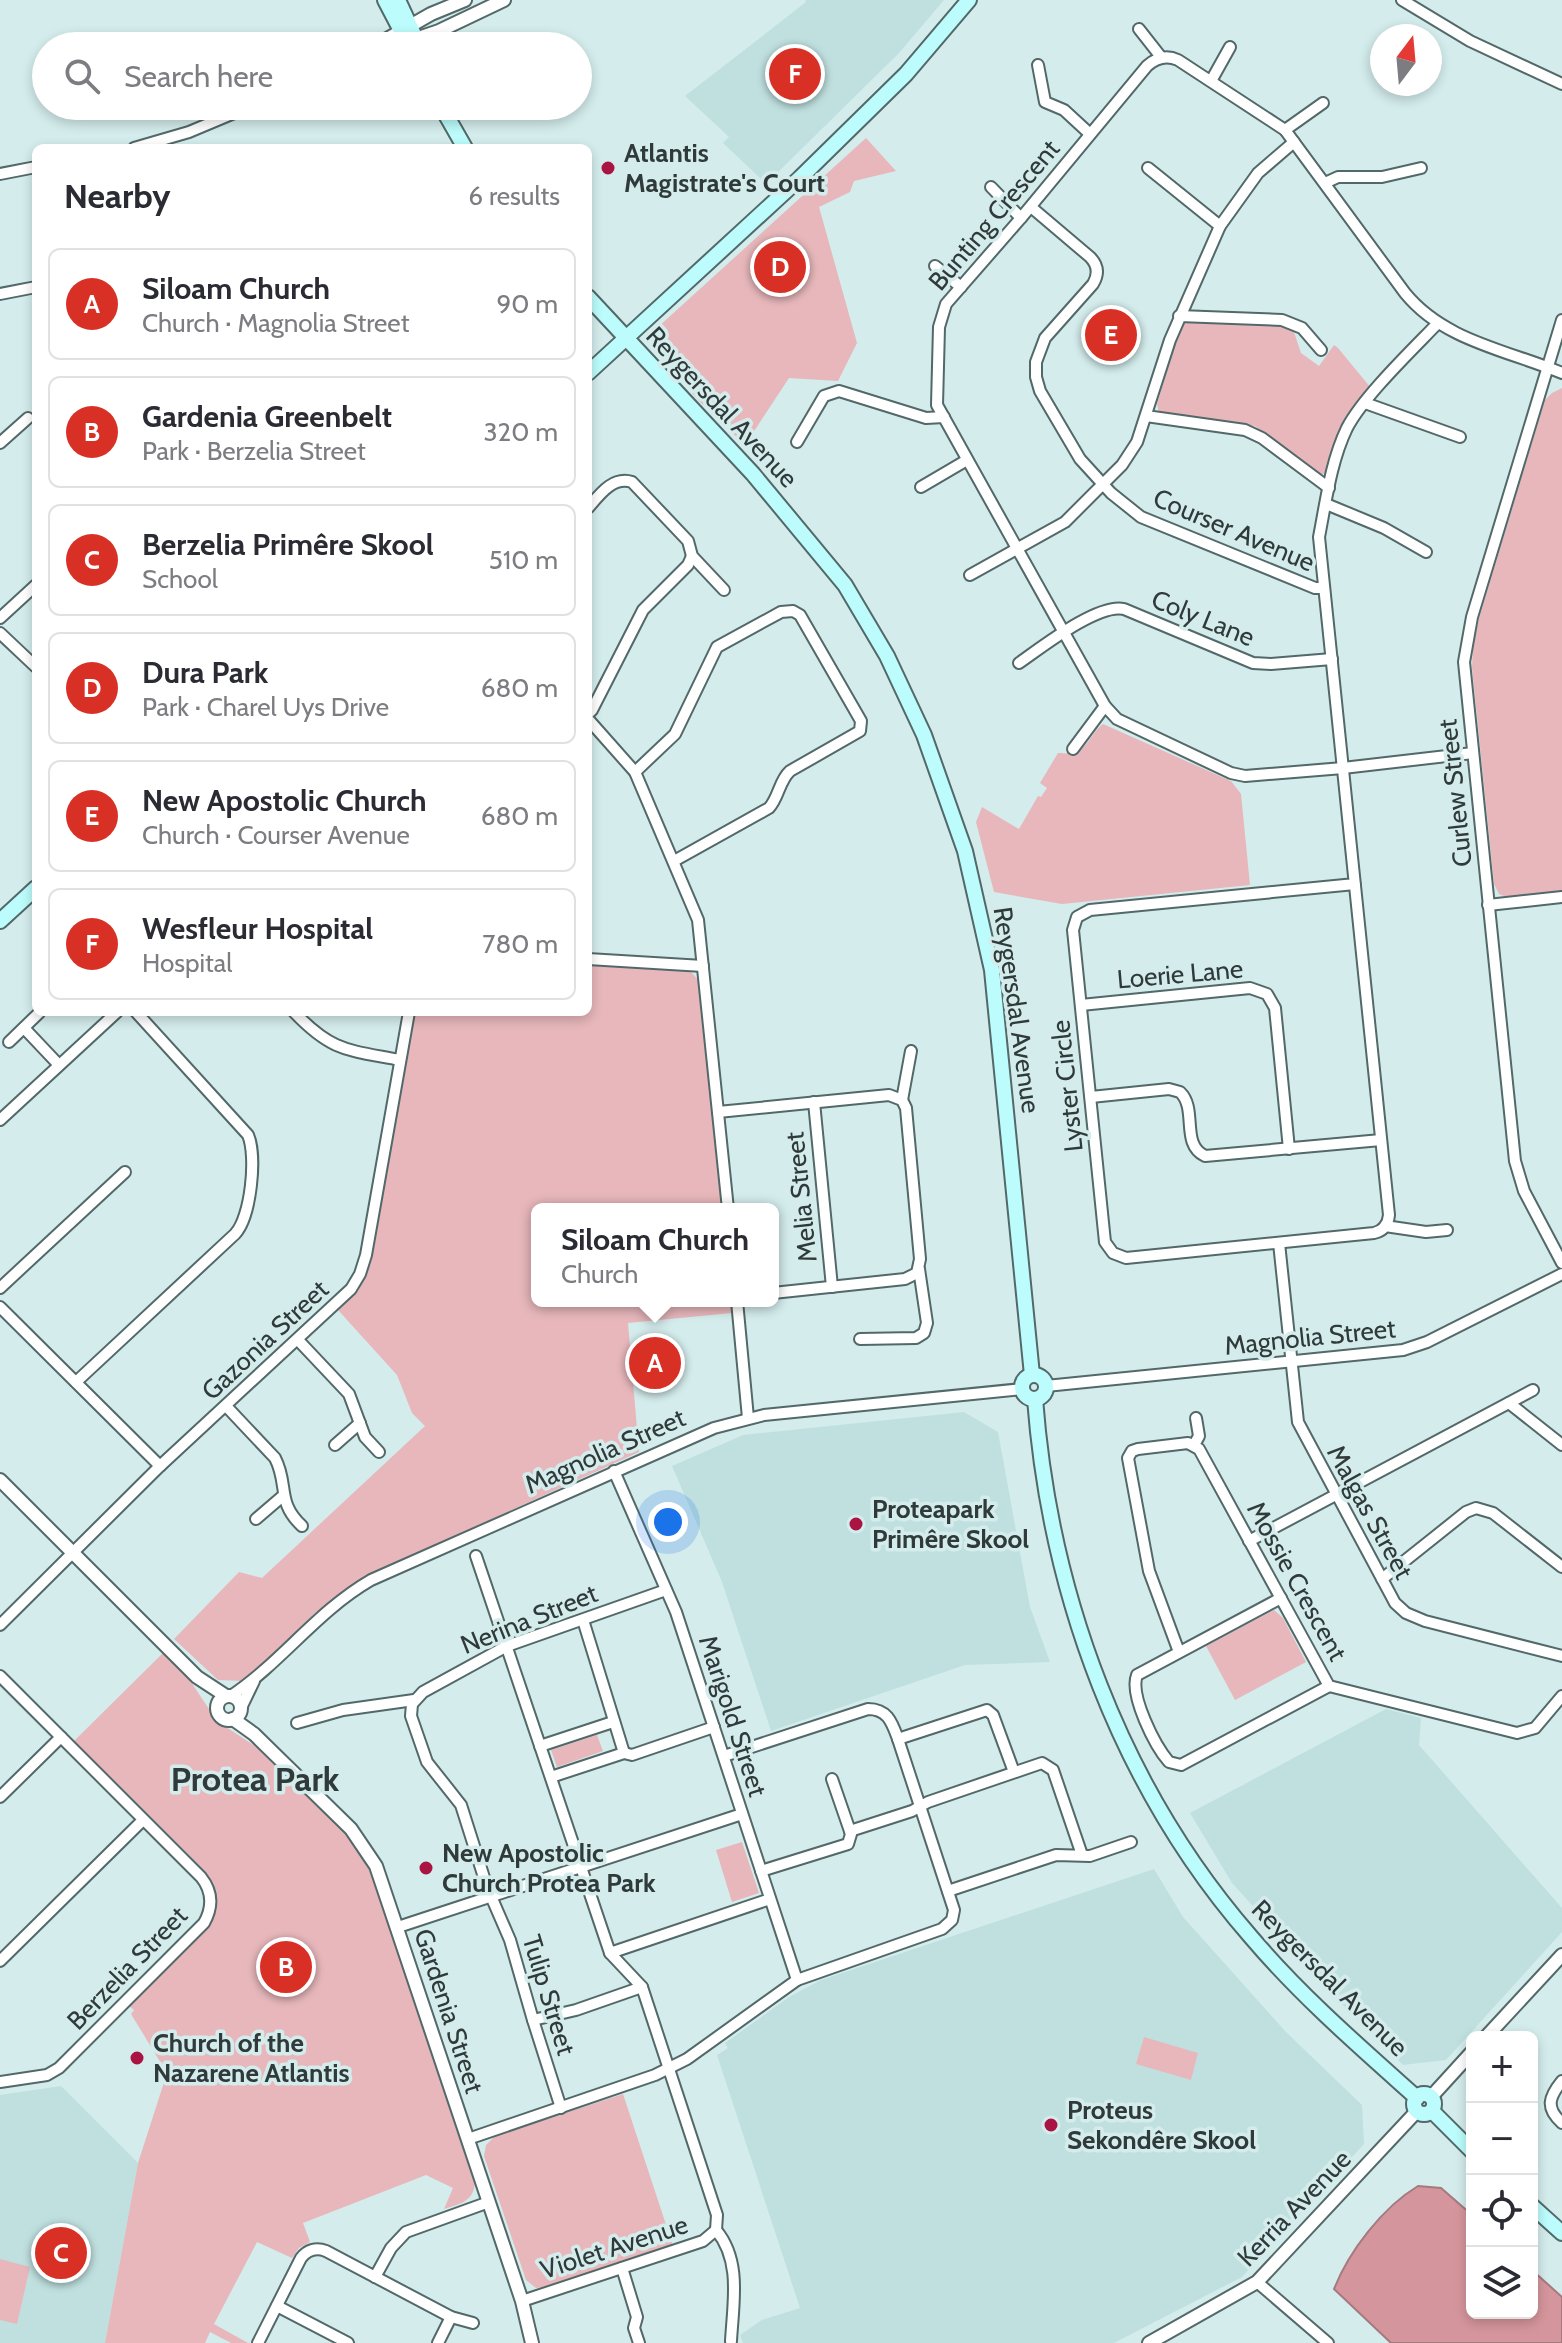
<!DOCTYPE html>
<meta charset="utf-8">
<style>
:root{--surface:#fff;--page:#f7f7f7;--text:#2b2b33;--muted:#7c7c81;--line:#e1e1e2;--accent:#d93025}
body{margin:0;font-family:Cabin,sans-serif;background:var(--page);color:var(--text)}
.controls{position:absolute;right:24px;bottom:24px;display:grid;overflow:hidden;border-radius:12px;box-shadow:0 4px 12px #0003}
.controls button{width:72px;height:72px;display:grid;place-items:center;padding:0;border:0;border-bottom:2px solid var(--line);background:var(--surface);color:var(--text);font:40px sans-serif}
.compass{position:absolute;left:1370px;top:24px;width:72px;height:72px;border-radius:50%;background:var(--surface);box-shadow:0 4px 12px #0003;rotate:16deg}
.you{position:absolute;left:668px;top:1522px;width:28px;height:28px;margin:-20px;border:6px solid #fff;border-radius:50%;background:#1a73e8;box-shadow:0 0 0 12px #1a73e833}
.badge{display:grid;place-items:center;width:52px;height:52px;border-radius:50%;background:var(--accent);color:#fff;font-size:26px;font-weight:700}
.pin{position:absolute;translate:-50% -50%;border:4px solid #fff;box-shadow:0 2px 8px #0006}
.popup{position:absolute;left:531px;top:1203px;width:248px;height:104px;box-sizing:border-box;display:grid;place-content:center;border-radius:12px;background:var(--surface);filter:drop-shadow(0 2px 6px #0005);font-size:26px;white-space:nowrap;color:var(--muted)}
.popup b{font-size:30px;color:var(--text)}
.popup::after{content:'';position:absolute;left:50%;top:100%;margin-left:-16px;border:16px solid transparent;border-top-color:var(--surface)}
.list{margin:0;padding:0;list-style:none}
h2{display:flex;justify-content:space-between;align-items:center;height:104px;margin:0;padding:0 32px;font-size:34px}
h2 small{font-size:26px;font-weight:400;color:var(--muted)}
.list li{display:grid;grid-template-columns:52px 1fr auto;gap:24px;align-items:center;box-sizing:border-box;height:112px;margin:0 16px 16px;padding:0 16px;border:2px solid var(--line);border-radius:12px}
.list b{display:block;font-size:30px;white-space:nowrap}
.list p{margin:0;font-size:26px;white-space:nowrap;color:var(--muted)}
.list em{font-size:26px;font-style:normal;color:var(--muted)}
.icon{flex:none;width:44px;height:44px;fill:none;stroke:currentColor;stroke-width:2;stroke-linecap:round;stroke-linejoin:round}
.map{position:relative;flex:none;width:1562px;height:2343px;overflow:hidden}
.search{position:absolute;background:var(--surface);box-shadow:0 4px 12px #0003;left:32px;top:32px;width:560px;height:88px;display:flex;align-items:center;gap:20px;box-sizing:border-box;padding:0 28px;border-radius:44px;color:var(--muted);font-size:30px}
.panel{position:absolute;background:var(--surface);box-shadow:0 4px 12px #0003;left:32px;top:144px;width:560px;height:872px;border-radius:12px}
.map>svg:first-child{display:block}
.built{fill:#c0e0e0}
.green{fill:#e7b7bb}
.water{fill:#d5959c;stroke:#a47a7f;stroke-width:2}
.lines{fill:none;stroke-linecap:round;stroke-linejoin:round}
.minor-casing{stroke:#536868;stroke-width:14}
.tertiary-casing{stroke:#536868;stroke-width:16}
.secondary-casing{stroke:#536868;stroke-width:18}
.minor{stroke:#fff;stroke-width:10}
.tertiary{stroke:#fff;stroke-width:12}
.secondary{stroke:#bcfcfc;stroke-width:14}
.poi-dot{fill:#aa1442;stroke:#d4ecec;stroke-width:3}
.labels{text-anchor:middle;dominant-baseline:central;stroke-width:7;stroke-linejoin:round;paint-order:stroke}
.poi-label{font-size:26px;font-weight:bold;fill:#303a3a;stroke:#d4ecec;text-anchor:start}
.street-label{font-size:26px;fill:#303a3a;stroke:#d4ecec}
.district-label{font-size:34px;font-weight:bold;fill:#303a3a;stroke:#d4ecec}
</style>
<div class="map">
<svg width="1562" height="2343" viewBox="0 0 1562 2343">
<rect width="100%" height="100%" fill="#d4ecec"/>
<!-- built -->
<g class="built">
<path d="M 805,0 L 944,0 L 899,53 L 766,184 L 723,143 L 729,137 L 685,96 L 806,2 Z"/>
<path d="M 964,1412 L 998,1432 L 1030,1607 L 1050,1662 L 965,1665 L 771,1731 L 722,1582 L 672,1466 L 743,1435 Z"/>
<path d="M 1386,1709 L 1421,1718 L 1419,1745 L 1562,1908 L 1562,1932 L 1446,2060 L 1403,2065 L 1334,1996 L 1232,1883 L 1190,1813 Z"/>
<path d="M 1154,1869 L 1183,1917 L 1286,2032 L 1362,2105 L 1364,2144 L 1242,2277 L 1114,2343 L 743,2343 L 740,2335 L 762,2320 L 800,2308 L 717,2055 L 728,2048 L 725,2043 L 789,1997 L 821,1980 Z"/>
<path d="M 61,2086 L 138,2163 L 105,2343 L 0,2343 L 0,2095 Z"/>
</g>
<!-- green -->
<g class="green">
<path d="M 866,138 L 896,171 L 854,181 L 850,192 L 819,207 L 857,343 L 838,381 L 789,378 L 745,445 L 697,399 L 655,345 L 657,328 Z"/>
<path d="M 1185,321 L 1281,324 L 1293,329 L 1301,353 L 1319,366 L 1334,345 L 1338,348 L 1371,388 L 1346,419 L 1326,474 L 1317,474 L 1255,426 L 1159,413 L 1157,404 L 1181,325 Z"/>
<path d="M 1562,388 L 1562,892 L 1509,898 L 1499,894 L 1494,884 L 1472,668 L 1473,647 L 1479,618 L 1545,400 L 1552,393 Z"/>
<path d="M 1103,724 L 1231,781 L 1241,794 L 1250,885 L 1062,904 L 994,892 L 976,822 L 982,807 L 1019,829 L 1038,796 L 1041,797 L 1047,788 L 1040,783 L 1058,753 C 1063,753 1067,754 1072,753 C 1087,751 1092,731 1103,724 Z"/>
<path d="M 588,964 L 682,969 L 692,973 L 700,982 L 722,1209 L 537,1209 L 537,1301 L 731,1301 L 732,1313 L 628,1323 L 639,1452 L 367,1576 L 315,1613 L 245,1681 L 218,1680 L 174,1639 L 239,1572 L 262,1578 L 425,1426 L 412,1413 L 397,1375 L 338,1310 L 358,1291 L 369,1267 L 414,1012 L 588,1012 Z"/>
<path d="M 1274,1610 L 1283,1618 L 1306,1662 L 1235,1700 L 1206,1646 Z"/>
<path d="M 163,1653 L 189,1679 L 217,1721 L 261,1750 L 345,1833 L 363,1857 L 376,1883 L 475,2183 C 473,2202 460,2204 444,2209 L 453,2188 L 426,2175 L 303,2223 L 310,2242 L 299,2248 L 292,2258 L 257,2242 L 214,2324 L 248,2343 L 231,2343 L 210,2332 L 205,2343 L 105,2343 L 138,2163 L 167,2073 L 131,2014 L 134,2010 L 129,2006 L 205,1928 C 220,1909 219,1888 203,1869 L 74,1741 Z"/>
<path d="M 597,1735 L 603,1751 L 557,1767 L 551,1750 Z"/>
<path d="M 742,1842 L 759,1893 L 732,1902 L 716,1850 Z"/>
<path d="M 1144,2037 L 1198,2053 L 1191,2080 L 1136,2064 Z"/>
<path d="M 623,2094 L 673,2246 L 545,2287 L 536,2288 L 526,2280 L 484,2156 L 486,2145 L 495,2136 Z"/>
<path d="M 0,2259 L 30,2267 L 17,2324 L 0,2320 Z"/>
</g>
<!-- water -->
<path class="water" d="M 1418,2186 L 1441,2188 L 1472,2215 L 1472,2313 L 1532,2313 L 1532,2270 L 1562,2297 L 1562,2343 L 1391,2343 L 1334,2289 C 1349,2251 1383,2207 1418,2186 Z"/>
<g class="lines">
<!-- minor casing -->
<g class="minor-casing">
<g id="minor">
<path d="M 1402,0 L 1470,41 L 1562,84"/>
<path d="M 1139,29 L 1161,57"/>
<path d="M 1038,65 L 1045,102 L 1064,110 L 1090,134"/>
<path d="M 1211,81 L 1230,47"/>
<path d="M 1285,130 L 1323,103"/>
<path d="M 134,148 L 189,132 L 251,106"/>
<path d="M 1148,168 L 1220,226"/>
<path d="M 0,174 L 36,167"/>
<path d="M 1325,183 L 1338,177 L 1382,177 L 1421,168"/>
<path d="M 991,187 L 1021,218"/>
<path d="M 1031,207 L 1090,257 C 1098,265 1099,274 1093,284 L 1045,338 L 1036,362 L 1036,377 L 1040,391 L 1080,459 L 1111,493 L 1141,517 L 1315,588 L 1324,588"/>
<path d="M 935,266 L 961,287"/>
<path d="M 0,294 L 36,287"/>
<path d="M 1179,316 L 1282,320 L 1302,328 L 1321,350"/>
<path d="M 1562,320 L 1472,617 L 1464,662 L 1515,1161 L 1524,1191 L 1562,1263"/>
<path d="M 1365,403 L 1460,437"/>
<path d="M 1146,416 L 1245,430 L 1262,438 L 1329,488"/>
<path d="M 797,442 L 824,396 L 839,391 L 926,418 L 944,417"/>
<path d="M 0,443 L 28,418"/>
<path d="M 921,487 L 967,460"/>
<path d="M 1326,504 L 1384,528 L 1426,552"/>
<path d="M 588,508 C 600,494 613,476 632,482 L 688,541 L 692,556 L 724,590"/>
<path d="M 970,575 L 1065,522 L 1122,465 L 1137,442 L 1170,340 L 1220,226 L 1258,173 L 1294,142"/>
<path d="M 0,618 L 36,585"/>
<path d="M 0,633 L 36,667"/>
<path d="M 1019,663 C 1042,647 1098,603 1124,609 L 1253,663 L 1271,664 L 1332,659"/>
<path d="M 588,714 L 592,710 L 643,610 L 688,565 L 692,556"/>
<path d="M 588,719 L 635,772 L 698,920 L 728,1209"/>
<path d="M 1073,749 L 1105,706"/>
<path d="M 1473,753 L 1343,768 L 1245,776 L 1231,773 L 1117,719 L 1105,706 L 937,405 L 939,327 L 946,304 L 1021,218 L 1147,66 C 1157,57 1167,55 1178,60 L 1285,130 L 1405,293 C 1444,341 1507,350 1562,373"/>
<path d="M 635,772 L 675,734 L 717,647 L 781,612 L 793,611 L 800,615 L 861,721 L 860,731 L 790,771 C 779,781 779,797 769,808 L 674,861"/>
<path d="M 1355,884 L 1090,910 L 1077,917 L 1073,930 L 1105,1242 L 1113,1253 L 1126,1258 L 1374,1233 C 1383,1231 1388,1225 1389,1215 L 1319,537 C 1326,501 1331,461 1347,428 C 1363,397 1412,350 1437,324"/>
<path d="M 1488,905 L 1562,897"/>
<path d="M 588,959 L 703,966"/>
<path d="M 1081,1005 L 1250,988 L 1267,994 L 1275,1008 L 1289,1149"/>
<path d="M 294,1012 C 332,1052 348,1050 400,1060"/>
<path d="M 24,1028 L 59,1065"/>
<path d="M 9,1042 L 39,1013"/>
<path d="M 1091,1097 L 1169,1089 L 1180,1092 C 1198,1109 1180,1144 1205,1156 L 1381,1140"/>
<path d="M 902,1100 L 911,1051"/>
<path d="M 814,1102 L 832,1287"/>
<path d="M 718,1112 L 889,1095 L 902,1100 L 906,1108 L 920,1259 L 917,1273 L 905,1279 L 773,1293"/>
<path d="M 0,1120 L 117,1012"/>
<path d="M 1385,1226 L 1426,1232 L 1447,1230"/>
<path d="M 1279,1243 L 1298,1422 L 1395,1603 L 1406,1613 L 1425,1621 L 1562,1656"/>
<path d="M 0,1288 L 125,1172"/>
<path d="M 737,1301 L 748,1418"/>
<path d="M 0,1307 L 160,1466"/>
<path d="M 860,1339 L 916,1338 L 924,1333 L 927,1323 L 919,1269"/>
<path d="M 298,1340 L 349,1394 L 365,1437 L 379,1452"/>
<path d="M 76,1382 L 235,1234 C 251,1217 257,1156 248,1135 L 136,1012"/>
<path d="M 1046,1386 L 1403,1350 L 1427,1342 L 1562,1274"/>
<path d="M 1509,1403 L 1562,1445"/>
<path d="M 226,1406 L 275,1458 C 289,1485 276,1502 302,1526"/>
<path d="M 335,1445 L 360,1423"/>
<path d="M 1194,1445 L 1199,1436 L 1196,1418"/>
<path d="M 256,1519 L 284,1495"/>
<path d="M 1249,1541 L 1533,1390"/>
<path d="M 476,1556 L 610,1953 L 642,1987 L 717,2215 L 716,2230"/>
<path d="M 1382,1579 L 1466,1512 L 1476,1508 L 1493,1513 L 1562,1567"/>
<path d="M 1281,1598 L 1137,1675 C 1129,1695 1155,1746 1169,1762 L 1181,1765 L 1329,1686"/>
<path d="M 583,1620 L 624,1753"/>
<path d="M 0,1625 L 160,1466 L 351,1289 L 360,1274 L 366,1255 L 409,1012"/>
<path d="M 1179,1652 L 1149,1571 L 1128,1458 L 1132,1451 L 1138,1449 L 1188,1443 L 1199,1449 L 1329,1686 L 1517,1733 L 1535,1728 L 1562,1696"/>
<path d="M 0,1676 L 201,1877 C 213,1892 213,1907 204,1923 L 59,2068 L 47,2075 L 0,2082"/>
<path d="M 231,1696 C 283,1661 316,1612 371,1580 L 714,1428 L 764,1415 L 1022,1389"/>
<path d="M 241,1708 L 254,1681"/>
<path d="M 297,1723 L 343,1710 L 414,1700"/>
<path d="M 898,1739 L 987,1710 L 993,1715 L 1014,1772"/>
<path d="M 540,1746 L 613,1722"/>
<path d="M 724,1756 L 868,1709 C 888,1709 892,1723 898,1739 L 954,1910 L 952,1920 L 942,1929 L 797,1980"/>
<path d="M 551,1777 L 624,1753 L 632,1755 L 714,1727"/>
<path d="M 0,1797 L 61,1737"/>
<path d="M 850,1831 L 912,1811 L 928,1802 L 1042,1763 L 1053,1770 L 1082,1855"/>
<path d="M 761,1871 L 848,1844 L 851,1834 L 832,1779"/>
<path d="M 948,1891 L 1056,1855 L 1090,1856 L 1131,1842"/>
<path d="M 398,1927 L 742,1814"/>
<path d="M 610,1953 L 770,1899"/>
<path d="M 0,1961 L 143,1820"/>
<path d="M 533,2020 L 576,2010 L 642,1987"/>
<path d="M 1562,2081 C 1549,2097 1545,2108 1562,2123"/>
<path d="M 561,2108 L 533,2020 L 510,1940 L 487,1887 L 461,1805 L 427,1762 L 411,1716 L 412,1704 L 423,1692 L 507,1646 L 666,1590"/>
<path d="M 468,2139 L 655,2075 L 687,2059 L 797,1980 L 676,1612 L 614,1471"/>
<path d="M 716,2230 C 742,2261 733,2303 731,2341"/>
<path d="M 622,2268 L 637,2317 L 634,2328 L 639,2343"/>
<path d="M 375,2277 L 391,2248 L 406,2232 L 489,2202"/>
<path d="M 1257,2282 L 1328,2343"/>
<path d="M 522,2301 L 703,2241 L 716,2230"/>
<path d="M 277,2306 L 348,2343"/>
<path d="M 258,2343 L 301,2258 C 307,2250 316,2247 326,2251 L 451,2317 L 473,2323"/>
<path d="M 438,2343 L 451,2317"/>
</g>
</g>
<!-- tertiary casing -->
<g class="tertiary-casing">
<g id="tertiary">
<path d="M 375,46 L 431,14 L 465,0"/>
<path d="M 395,46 L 439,31 L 504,0"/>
<path d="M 0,1480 L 197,1677 L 226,1696"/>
<circle cx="229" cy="1708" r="12"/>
<path d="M 233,1719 L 254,1734 L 351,1829 L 376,1866 L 522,2301 L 532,2343"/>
<path d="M 1486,2037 L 1562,1955"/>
<path d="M 1431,2097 L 1472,2052"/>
<path d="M 1149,2343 L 1257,2282 L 1417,2111"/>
</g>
</g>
<!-- secondary casing -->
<g class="secondary-casing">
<g id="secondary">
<path d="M 385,0 L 409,46"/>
<path d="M 398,0 L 416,39 L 416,46"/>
<path d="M 441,106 L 465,148"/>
<path d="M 588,297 L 753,474 L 845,585 L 887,656 L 924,735 L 965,851 L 992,970 L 1032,1375"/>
<path d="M 588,373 L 800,178 L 906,74 L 969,0"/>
<path d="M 0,921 L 36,888"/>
<circle cx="1034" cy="1387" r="12"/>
<path d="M 1035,1399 C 1050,1595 1121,1788 1251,1937 C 1301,1996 1360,2047 1417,2098"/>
<circle cx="1424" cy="2104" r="10"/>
<path d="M 1432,2111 L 1472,2151"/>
<path d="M 1532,2206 L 1562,2233"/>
</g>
</g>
<!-- minor -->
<use href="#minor" class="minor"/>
<!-- tertiary -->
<use href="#tertiary" class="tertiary"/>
<!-- secondary -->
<use href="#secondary" class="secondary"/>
</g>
<!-- markers -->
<g class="poi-dot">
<circle cx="608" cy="168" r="8"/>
<circle cx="856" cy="1524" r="8"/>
<circle cx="426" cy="1868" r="8"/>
<circle cx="137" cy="2058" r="8"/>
<circle cx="1051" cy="2125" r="8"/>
</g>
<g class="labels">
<!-- poi labels -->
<g class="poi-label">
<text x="624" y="153">Atlantis<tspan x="624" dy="30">Magistrate's Court</tspan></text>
<text x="872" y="1509">Proteapark<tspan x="872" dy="30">Primêre Skool</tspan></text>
<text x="442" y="1853">New Apostolic<tspan x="442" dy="30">Church Protea Park</tspan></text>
<text x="153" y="2043">Church of the<tspan x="153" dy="30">Nazarene Atlantis</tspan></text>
<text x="1067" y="2110">Proteus<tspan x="1067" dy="30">Sekondêre Skool</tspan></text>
</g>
<!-- street labels -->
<g class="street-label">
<text transform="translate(994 215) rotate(-50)">Bunting Crescent</text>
<text transform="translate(722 407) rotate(47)">Reygersdal Avenue</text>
<text transform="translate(1234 530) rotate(23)">Courser Avenue</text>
<text transform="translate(1203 618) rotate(22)">Coly Lane</text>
<text transform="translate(1455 793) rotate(-96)">Curlew Street</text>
<text transform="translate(1180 974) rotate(-5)">Loerie Lane</text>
<text transform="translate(1017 1010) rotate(82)">Reygersdal Avenue</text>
<text transform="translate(1067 1086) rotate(-96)">Lyster Circle</text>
<text transform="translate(801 1197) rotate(-96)">Melia Street</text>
<text transform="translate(1310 1337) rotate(-6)">Magnolia Street</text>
<text transform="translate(265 1340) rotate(-43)">Gazonia Street</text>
<text transform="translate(605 1451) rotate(-24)">Magnolia Street</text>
<text transform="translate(1370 1512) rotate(61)">Malgas Street</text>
<text transform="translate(1297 1581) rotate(61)">Mossie Crescent</text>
<text transform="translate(529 1619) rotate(-22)">Nerina Street</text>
<text transform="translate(733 1716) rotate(72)">Marigold Street</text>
<text transform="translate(127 1968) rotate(-46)">Berzelia Street</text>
<text transform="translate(1330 1978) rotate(45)">Reygersdal Avenue</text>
<text transform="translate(549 1995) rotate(73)">Tulip Street</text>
<text transform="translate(449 2011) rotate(72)">Gardenia Street</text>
<text transform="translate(1294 2208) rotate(-46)">Kerria Avenue</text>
<text transform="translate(614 2247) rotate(-18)">Violet Avenue</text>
</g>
<!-- district labels -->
<g class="district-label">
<text x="255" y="1779">Protea Park</text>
</g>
</g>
</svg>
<div class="controls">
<button>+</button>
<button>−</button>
<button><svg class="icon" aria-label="locate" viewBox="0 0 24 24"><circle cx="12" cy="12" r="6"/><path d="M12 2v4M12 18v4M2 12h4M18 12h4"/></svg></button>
<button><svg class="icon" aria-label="layers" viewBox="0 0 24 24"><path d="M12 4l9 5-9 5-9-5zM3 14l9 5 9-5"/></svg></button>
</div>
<svg class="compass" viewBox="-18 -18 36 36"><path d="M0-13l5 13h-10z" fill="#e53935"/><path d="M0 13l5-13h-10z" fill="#7c7c81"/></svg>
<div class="you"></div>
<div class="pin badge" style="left:655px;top:1363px">A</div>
<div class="popup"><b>Siloam Church</b>Church</div>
<div class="pin badge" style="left:286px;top:1967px">B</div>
<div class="pin badge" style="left:61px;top:2253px">C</div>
<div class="pin badge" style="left:780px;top:267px">D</div>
<div class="pin badge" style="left:1111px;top:335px">E</div>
<div class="pin badge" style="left:795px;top:74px">F</div>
<div class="search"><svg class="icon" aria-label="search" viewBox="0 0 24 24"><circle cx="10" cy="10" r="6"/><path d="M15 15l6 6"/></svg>Search here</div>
<section class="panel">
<h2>Nearby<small>6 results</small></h2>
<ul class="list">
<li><span class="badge">A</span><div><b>Siloam Church</b><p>Church · Magnolia Street</p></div><em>90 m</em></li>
<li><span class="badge">B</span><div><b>Gardenia Greenbelt</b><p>Park · Berzelia Street</p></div><em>320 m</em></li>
<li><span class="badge">C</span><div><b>Berzelia Primêre Skool</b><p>School</p></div><em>510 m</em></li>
<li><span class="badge">D</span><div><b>Dura Park</b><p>Park · Charel Uys Drive</p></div><em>680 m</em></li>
<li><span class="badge">E</span><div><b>New Apostolic Church</b><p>Church · Courser Avenue</p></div><em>680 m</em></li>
<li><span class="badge">F</span><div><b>Wesfleur Hospital</b><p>Hospital</p></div><em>780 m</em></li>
</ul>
</section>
</div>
